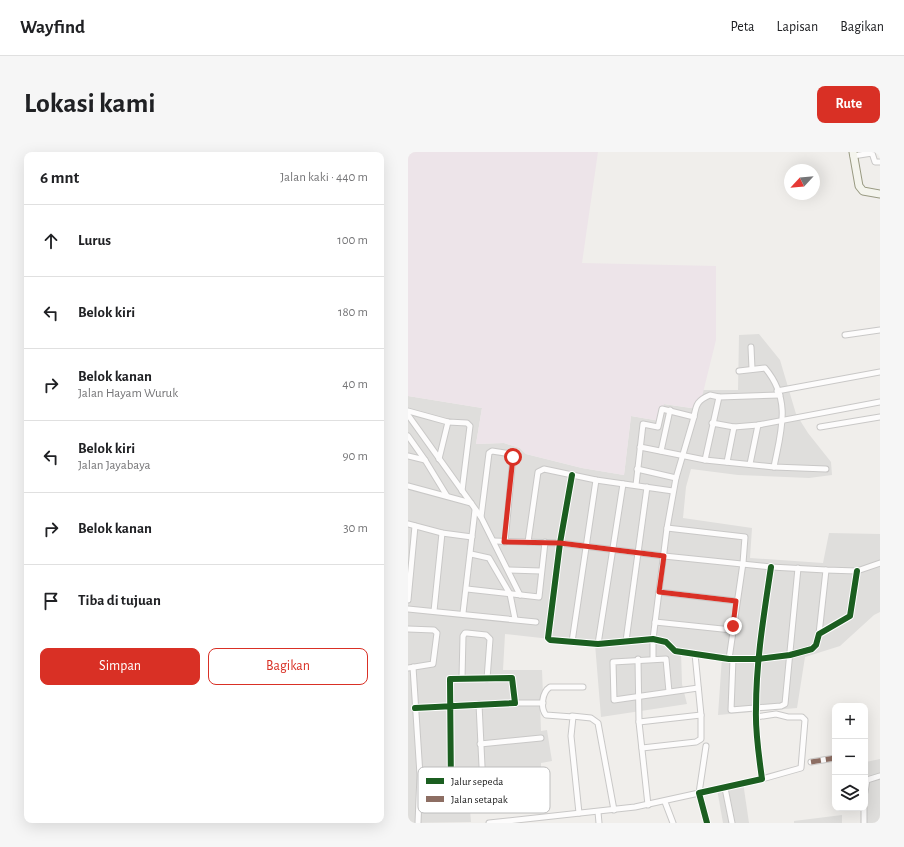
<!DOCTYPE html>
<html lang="id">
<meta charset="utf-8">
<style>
:root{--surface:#fff;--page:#f6f6f6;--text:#202124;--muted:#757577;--line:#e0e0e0;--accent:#d93025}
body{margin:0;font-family:"Alegreya Sans",sans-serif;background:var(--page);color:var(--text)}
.controls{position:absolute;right:12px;bottom:12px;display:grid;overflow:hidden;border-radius:8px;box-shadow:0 4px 16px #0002}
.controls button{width:36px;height:36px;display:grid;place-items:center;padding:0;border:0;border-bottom:1px solid var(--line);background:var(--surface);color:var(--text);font:20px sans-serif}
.compass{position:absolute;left:376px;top:12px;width:36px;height:36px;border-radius:50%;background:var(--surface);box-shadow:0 4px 16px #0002;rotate:244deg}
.stop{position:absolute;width:12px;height:12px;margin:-9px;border:3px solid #d93025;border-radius:50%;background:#fff}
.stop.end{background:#d93025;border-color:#fff;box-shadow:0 1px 4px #0008}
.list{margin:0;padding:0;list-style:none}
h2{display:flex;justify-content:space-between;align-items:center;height:52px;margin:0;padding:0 16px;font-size:17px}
h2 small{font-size:13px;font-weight:400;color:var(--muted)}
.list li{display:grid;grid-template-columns:26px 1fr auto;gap:12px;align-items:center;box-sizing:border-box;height:72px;padding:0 16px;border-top:1px solid var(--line)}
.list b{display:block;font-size:15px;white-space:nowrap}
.list p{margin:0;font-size:13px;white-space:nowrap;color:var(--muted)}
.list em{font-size:13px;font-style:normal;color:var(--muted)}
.actions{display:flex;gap:8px;padding:12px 16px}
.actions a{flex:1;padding:9px 0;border:1px solid var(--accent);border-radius:8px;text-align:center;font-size:14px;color:var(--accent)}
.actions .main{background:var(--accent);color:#fff}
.icon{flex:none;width:22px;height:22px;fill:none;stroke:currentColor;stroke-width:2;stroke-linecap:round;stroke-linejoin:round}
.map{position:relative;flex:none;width:472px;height:671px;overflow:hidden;border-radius:8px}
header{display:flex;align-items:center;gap:24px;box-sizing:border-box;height:56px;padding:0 20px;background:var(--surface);border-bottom:1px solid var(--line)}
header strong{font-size:19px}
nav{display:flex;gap:22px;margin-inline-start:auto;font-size:14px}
.intro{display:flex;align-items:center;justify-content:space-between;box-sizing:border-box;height:96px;padding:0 24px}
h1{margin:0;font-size:28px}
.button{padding:10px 18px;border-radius:8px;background:var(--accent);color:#fff;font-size:14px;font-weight:700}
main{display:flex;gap:24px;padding:0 24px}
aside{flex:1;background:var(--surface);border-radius:8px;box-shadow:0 4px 16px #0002}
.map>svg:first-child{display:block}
.residential{fill:#dfdedc}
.industrial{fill:#ede4e9}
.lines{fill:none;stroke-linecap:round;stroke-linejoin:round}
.street-casing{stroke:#c9c8c7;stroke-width:7}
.secondary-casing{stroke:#999a82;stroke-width:9}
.street{stroke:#fdfcfc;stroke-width:5}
.secondary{stroke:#f4f4ed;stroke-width:7}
.quiet{stroke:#8d6e63;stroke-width:5;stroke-dasharray:10 5;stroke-linecap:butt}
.cycleway-casing{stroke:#fff;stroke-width:8}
.cycleway{stroke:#1b5e20;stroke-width:6}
.route{stroke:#d93025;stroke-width:5}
.key{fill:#fff;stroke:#bdbdbd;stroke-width:1}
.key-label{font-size:11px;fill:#222}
</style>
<header>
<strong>Wayfind</strong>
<nav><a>Peta</a><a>Lapisan</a><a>Bagikan</a></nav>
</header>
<div class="intro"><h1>Lokasi kami</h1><a class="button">Rute</a></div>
<main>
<aside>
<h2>6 mnt<small>Jalan kaki · 440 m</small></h2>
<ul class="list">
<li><svg class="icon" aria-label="ahead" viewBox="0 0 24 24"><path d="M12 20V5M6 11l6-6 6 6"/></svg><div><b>Lurus</b></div><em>100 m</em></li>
<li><svg class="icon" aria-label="left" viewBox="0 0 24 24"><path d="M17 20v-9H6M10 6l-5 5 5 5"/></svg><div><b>Belok kiri</b></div><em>180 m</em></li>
<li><svg class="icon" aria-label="right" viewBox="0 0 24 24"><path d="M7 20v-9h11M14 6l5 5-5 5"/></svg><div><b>Belok kanan</b><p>Jalan Hayam Wuruk</p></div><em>40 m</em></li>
<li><svg class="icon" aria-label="left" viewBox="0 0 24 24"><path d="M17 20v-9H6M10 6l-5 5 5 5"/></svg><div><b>Belok kiri</b><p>Jalan Jayabaya</p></div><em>90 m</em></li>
<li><svg class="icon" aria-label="right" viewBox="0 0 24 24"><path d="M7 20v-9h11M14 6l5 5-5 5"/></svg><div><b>Belok kanan</b></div><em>30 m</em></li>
<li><svg class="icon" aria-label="arrive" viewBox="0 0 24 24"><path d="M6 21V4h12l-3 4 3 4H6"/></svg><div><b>Tiba di tujuan</b></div></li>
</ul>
<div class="actions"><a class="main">Simpan</a><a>Bagikan</a></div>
</aside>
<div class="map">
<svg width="472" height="671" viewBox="0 0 472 671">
<rect width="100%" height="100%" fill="#f0eeeb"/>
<!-- residential -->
<g class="residential">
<path d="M 351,182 L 372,208 L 388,262 L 400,281 L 423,310 L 424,323 L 401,326 L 330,323 L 283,317 L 278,335 L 275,366 L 344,376 L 342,406 L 415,411 L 421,381 L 472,382 L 472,460 L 466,463 L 432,494 L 397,505 L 389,556 L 310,563 L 314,505 L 273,500 L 274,532 L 279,552 L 193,565 L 187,492 L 97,482 L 95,518 L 134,518 L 135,543 L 132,550 L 133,579 L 139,578 L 144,609 L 133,611 L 133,625 L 105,633 L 60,635 L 63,670 L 0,671 L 0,244 L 74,256 L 68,292 L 96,291 L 112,296 L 118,302 L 174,316 L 216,323 L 223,264 L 252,269 L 255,252 L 290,257 L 295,238 L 330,238 L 331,183 Z"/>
<path d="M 472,607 L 472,671 L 458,671 L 458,610 Z"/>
<path d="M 335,630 L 341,671 L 315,671 L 309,637 Z"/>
<path d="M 434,663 L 434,671 L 386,671 L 386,669 Z"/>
</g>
<!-- industrial -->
<path class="industrial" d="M 0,0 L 190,0 L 174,111 L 308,114 L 308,188 L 291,257 L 256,252 L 252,269 L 223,264 L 216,323 L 174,316 L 118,302 L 112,296 L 96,291 L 68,292 L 74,256 L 0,244 Z"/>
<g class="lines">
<!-- street casing -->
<g class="street-casing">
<g id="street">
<path d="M 445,4 L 464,1 L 467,10 L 472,10"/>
<path d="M 437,183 L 472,178"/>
<path d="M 343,195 L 344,217"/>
<path d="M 331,219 L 357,216 C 384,248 373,279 366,315"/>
<path d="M 369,239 L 472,220"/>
<path d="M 0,259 L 40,270 L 59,271 L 62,274 L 54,339"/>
<path d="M 0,263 L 73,365 L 112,443"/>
<path d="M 304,271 L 326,275 L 350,273 L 472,250"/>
<path d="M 412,275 L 472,265"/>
<path d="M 0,284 L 17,308 L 39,344"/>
<path d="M 232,295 L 297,308 L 366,315 L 418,317"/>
<path d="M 253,299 L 262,258"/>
<path d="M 0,304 L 17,308"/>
<path d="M 31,307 L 40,270"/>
<path d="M 297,308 L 311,245 L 372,243"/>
<path d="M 319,310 L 326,275"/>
<path d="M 342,312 L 350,273"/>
<path d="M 229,317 L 268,326"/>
<path d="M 164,323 L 152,391 L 140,486 L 142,488 L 190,492 L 245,487 L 258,490 L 267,499 L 321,507 L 350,507 L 382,503 L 404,497 L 408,493 L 411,482 L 442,464 L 449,419"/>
<path d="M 228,333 L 235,272 L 250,275 L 254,257 L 286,265 C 288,252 290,248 302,243 L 311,245"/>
<path d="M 0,334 L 63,351"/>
<path d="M 73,365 L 81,301 L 84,299 L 103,302 L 105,305 L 97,390"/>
<path d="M 0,372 L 34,381 L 64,385"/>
<path d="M 259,376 L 337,385 L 335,411 L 321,507"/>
<path d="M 86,389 L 152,391 L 256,404 L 363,415 L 418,418 L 449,419 L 472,411"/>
<path d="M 120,390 L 130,320 L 136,317 L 188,328 L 265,339"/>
<path d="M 63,402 L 81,406 L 102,442 L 107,467"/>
<path d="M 101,418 L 133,419"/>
<path d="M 59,437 L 131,445 L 137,390"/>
<path d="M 251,440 L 328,449"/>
<path d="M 0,448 L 7,374"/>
<path d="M 0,457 L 128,470"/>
<path d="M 26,459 L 34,381"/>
<path d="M 55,461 L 67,358"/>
<path d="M 247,470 L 324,478"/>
<path d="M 0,477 L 26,478 L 29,481 L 25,512 L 0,516"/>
<path d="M 411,482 L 418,418"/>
<path d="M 218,489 L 239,335"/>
<path d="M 164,490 L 188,328"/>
<path d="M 190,492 L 215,332"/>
<path d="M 230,507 L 231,570 L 240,653"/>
<path d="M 245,507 L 245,487 L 259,376 L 268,326 L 286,265"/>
<path d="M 325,507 L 323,558 L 373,554 L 377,552 L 390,416"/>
<path d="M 5,515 L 12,623 L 10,671"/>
<path d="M 54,526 L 55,484 L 57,481 L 59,481 L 78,483 L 82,487 L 79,527"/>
<path d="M 261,540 L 258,507 L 205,510 L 206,548 L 290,536"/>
<path d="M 107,551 L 135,551"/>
<path d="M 7,556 L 107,551 L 104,526 L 42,527 L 43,638"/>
<path d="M 164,564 L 183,566 L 190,571 L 206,658"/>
<path d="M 348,565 L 368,562 L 380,565 L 394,565 L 397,568 L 393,616 L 354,627"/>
<path d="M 231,570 L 293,563"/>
<path d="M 72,592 L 133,586"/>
<path d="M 234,596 L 288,590 L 293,587 L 293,563 L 287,502"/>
<path d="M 403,610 L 427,606"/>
<path d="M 74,621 L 126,620"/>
<path d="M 12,636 L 43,638 L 75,635 L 71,552"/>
<path d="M 317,636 L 324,671"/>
<path d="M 457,640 L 459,628 L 472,624"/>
<path d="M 257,650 L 265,671"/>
<path d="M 190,660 L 191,671"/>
<path d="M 171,661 L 163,584 L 165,565 L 138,563 C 132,556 134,540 142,535 L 175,535"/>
<path d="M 81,671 L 227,655 L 291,641 L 298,594"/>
<path d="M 299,671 L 291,641 L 354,627 C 351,604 347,580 348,557 C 348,509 356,462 363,415"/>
<path d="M 456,671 L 456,656"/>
</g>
</g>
<!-- secondary casing -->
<g class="secondary-casing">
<path id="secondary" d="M 445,0 L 451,34 L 455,39 L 472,42"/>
</g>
<!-- street -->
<use href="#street" class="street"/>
<!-- secondary -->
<use href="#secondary" class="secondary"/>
<!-- quiet -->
<g class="quiet">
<path d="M 403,610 L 427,606"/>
<path d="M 457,627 L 460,627"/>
</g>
<!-- cycleway casing -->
<g class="cycleway-casing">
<g id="cycleway">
<path d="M 164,323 L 152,391 L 140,486 L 142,488 L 190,492 L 245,487 L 258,490 L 267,499 L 321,507 L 350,507 L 382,503 L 404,497 L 408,493 L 411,482 L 442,464 L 449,419"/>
<path d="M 7,556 L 107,551 L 104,526 L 42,527 L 43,638"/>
<path d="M 299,671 L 291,641 L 354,627 C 351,604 347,580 348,557 C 348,509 356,462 363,415"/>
</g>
</g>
<!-- cycleway -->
<use href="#cycleway" class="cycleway"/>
</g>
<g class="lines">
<!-- route -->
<path class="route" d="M 105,305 L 96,390 L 152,391 L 256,404 L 251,440 L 328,449 L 325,474"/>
</g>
<!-- legend -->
<rect x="10" y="615" width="132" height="46" rx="6" class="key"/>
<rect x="18" y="626" width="18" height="6" fill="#1b5e20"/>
<rect x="18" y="644" width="18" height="6" fill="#8d6e63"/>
<g class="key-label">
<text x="43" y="633">Jalur sepeda</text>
<text x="43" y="651">Jalan setapak</text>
</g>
</svg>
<div class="controls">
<button>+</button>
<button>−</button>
<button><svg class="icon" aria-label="layers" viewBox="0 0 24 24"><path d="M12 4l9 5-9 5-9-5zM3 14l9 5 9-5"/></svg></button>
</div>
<svg class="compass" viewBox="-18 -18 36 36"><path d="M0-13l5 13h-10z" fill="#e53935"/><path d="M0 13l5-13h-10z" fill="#757577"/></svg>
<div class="stop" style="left:105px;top:305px"></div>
<div class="stop end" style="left:325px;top:474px"></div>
</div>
</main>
